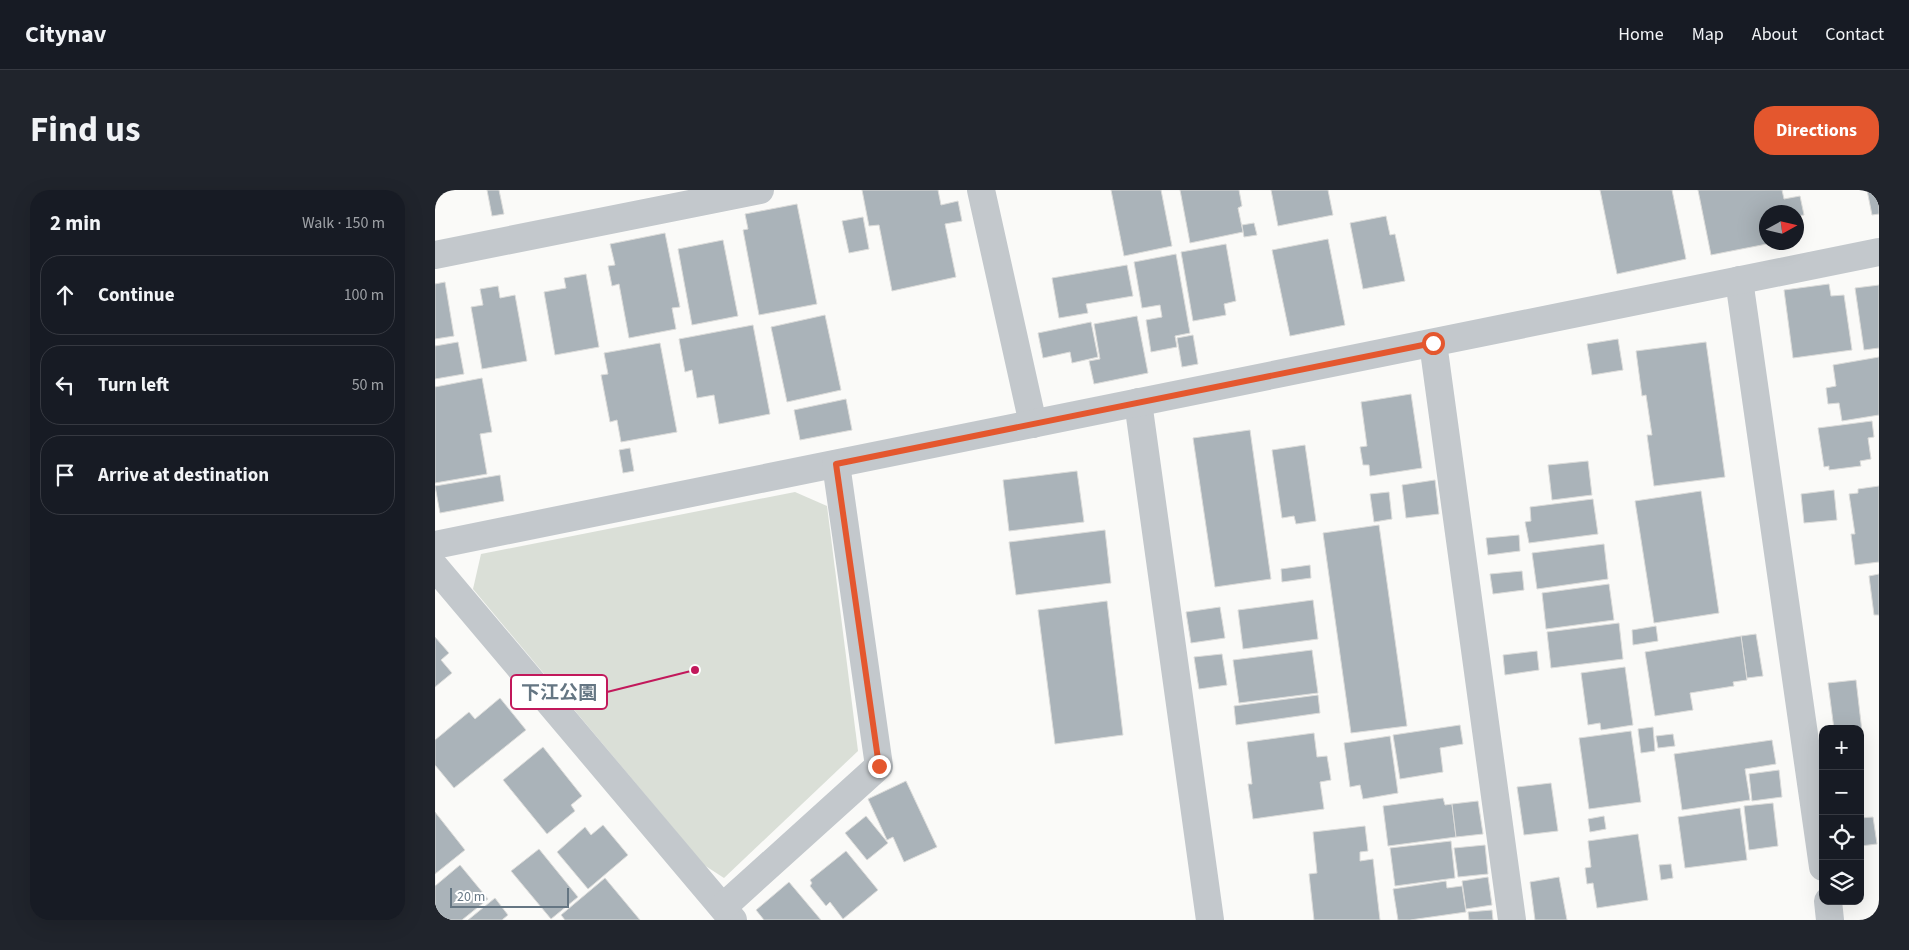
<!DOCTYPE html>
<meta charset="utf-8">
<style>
:root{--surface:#171b24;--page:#20242c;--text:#f1f3f6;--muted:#9ea1a6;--line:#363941;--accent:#e4572e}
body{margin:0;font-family:"Source Sans 3","Noto Sans JP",sans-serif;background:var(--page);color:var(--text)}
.controls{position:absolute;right:15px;bottom:15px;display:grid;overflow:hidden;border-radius:10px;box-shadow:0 5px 20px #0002}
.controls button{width:45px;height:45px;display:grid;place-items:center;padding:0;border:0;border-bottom:1px solid var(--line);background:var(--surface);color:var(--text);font:25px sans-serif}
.compass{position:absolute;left:1324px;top:15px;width:45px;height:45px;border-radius:50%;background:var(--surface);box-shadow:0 5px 20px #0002;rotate:82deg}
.scale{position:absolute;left:15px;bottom:12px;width:119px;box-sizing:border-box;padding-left:5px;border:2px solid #657683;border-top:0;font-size:14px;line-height:18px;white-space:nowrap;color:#657683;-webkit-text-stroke:4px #fff;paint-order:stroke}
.stop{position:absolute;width:15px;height:15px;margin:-11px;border:4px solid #e4572e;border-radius:50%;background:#fff}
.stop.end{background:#e4572e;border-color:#fff;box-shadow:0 1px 5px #0008}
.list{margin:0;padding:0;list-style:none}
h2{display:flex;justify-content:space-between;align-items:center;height:65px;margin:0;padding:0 20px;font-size:21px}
h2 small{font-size:16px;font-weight:400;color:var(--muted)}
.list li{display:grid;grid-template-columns:32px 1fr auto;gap:15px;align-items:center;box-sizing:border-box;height:80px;margin:0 10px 10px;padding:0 10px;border:1px solid var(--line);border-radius:20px}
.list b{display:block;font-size:19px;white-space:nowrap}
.list em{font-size:16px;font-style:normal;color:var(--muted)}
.icon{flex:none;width:28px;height:28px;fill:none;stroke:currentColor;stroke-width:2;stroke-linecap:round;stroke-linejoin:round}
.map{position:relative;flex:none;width:1444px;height:730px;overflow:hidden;border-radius:20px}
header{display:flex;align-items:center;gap:30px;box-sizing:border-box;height:70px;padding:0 25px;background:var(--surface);border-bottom:1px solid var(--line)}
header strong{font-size:24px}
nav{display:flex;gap:28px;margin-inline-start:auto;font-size:18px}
.intro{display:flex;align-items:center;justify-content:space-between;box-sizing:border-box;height:120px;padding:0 30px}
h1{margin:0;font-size:35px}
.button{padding:12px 22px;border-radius:20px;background:var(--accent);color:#fff;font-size:18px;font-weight:700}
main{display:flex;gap:30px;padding:0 30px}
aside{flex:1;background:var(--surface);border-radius:20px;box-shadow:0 5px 20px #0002}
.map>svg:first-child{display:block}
.green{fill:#dadfd7}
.building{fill:#aab3b9;stroke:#dcdcda}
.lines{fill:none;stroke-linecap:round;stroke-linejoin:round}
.minor{stroke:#c3c8cc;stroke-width:28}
.route{stroke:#e4572e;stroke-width:6}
.leader{fill:none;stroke:#c2185b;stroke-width:2}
.callout-dot{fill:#c2185b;stroke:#fff;stroke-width:2}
.callout{fill:#fff;stroke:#c2185b;stroke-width:2}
.callout-label{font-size:19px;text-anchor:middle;font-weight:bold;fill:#657683}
</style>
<header>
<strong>Citynav</strong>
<nav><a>Home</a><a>Map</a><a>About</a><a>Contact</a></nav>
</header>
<div class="intro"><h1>Find us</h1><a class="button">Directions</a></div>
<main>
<aside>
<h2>2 min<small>Walk · 150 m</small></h2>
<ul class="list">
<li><svg class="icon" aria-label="ahead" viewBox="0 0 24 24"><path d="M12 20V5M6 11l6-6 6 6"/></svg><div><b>Continue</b></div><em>100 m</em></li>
<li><svg class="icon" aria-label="left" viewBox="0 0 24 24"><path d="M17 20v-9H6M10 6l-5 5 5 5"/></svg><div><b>Turn left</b></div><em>50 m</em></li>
<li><svg class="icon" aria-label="arrive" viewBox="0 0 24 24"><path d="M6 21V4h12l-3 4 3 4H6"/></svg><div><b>Arrive at destination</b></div></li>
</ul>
</aside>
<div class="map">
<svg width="1444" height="730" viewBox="0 0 1444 730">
<rect width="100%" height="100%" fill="#fafaf8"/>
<!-- green -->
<path class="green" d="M 360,302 L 392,316 L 423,561 L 289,688 L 269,675 L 38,399 L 46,364 Z"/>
<!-- building -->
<g class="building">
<path d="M 52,0 L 64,0 L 69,24 L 57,26 Z"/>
<path d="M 427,0 L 503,0 L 506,15 L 523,11 L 527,31 L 510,34 L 521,87 L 457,101 L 444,35 L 434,36 Z"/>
<path d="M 676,0 L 726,0 L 737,56 L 689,66 Z"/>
<path d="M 745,0 L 804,0 L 807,16 L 803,18 L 808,42 L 755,53 Z"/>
<path d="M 836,0 L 893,0 L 898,25 L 843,36 Z"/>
<path d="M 1165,0 L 1237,0 L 1251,69 L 1182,84 Z"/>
<path d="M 1263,0 L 1347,0 L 1349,9 L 1365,6 L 1369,25 L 1362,26 L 1362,22 L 1332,22 L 1332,52 L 1342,52 L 1276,65 Z"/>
<path d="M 1432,0 L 1444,0 L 1444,24 L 1437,25 Z"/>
<path d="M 362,14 L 382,114 L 324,125 L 308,40 L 313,39 L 310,24 Z"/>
<path d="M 951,26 L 955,45 L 960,44 L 970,91 L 928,99 L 915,33 Z"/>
<path d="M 428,27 L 434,59 L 414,63 L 407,31 Z"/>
<path d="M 819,33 L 822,45 L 809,47 L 807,35 Z"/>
<path d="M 230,43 L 245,117 L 237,118 L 241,139 L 194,148 L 184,94 L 177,96 L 173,76 L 180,75 L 175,54 Z"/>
<path d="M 893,49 L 910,135 L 855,146 L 837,60 Z"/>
<path d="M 288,50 L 303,126 L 257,135 L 243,59 Z"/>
<path d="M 791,54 L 801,111 L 789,114 L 791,125 L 758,131 L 746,62 Z"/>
<path d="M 741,64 L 755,143 L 740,146 L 742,157 L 716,162 L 711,130 L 727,127 L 725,115 L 707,118 L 699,72 Z"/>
<path d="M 692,75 L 698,106 L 651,114 L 653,123 L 624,128 L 617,88 Z"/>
<path d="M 151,84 L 164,157 L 120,165 L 109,102 L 131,98 L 129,88 Z"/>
<path d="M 10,92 L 19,146 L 0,149 L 0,94 Z"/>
<path d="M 1394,94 L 1396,106 L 1409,105 L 1417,160 L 1358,168 L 1349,100 Z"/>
<path d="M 1444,95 L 1444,158 L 1429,160 L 1420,98 Z"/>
<path d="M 63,96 L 65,108 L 80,105 L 92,171 L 47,179 L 36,117 L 48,115 L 45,99 Z"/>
<path d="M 390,125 L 406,200 L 352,212 L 336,137 Z"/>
<path d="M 702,126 L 713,183 L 659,194 L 654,171 L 665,169 L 659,134 Z"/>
<path d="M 656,132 L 663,167 L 637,173 L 635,162 L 608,168 L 603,143 Z"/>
<path d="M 318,135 L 335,224 L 284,234 L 279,205 L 262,208 L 257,180 L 250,182 L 244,149 Z"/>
<path d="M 758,145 L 763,174 L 747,177 L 742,148 Z"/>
<path d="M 1183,149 L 1188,180 L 1157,185 L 1152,154 Z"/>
<path d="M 23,152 L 29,184 L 0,189 L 0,156 Z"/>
<path d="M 1271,152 L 1290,287 L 1219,296 L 1212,245 L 1217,245 L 1211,205 L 1207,206 L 1201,161 Z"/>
<path d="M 225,153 L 242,242 L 186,252 L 182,230 L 175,232 L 166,185 L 173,184 L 169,163 Z"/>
<path d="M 1444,167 L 1444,225 L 1407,231 L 1404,213 L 1393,214 L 1391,198 L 1401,196 L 1398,175 Z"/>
<path d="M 47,188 L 57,242 L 45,244 L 52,284 L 0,293 L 0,197 Z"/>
<path d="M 976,204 L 987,278 L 935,286 L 934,275 L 928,275 L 925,257 L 932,256 L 926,212 Z"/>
<path d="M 411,209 L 417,240 L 365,250 L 359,220 Z"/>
<path d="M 1437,231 L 1439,247 L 1433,248 L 1436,269 L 1425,271 L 1426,276 L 1394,280 L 1394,276 L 1389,277 L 1383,238 Z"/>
<path d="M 815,240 L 836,389 L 780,397 L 758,248 Z"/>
<path d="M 870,255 L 881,331 L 861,334 L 859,326 L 847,328 L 837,260 Z"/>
<path d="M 195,258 L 199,281 L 188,283 L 184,260 Z"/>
<path d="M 1153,271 L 1157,305 L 1117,310 L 1113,275 Z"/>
<path d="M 642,281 L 649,332 L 574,341 L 568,290 Z"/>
<path d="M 65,285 L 69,311 L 5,323 L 0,296 Z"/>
<path d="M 1000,290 L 1004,324 L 971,328 L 967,295 Z"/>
<path d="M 1444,296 L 1444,372 L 1420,375 L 1416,344 L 1420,344 L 1414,304 L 1423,303 L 1423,299 Z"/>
<path d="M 1399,300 L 1402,330 L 1369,333 L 1366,304 Z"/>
<path d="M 1266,301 L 1284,423 L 1219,433 L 1200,311 Z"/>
<path d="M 954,302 L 957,329 L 939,332 L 935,304 Z"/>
<path d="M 1158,309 L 1163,344 L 1094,353 L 1090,332 L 1096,331 L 1095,317 Z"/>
<path d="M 944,335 L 972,536 L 916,543 L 888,343 Z"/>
<path d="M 670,340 L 676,393 L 581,405 L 574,352 Z"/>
<path d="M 1084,345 L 1085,361 L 1053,365 L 1051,348 Z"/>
<path d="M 1169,354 L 1173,389 L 1102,399 L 1097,363 Z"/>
<path d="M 875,375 L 876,388 L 847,392 L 846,379 Z"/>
<path d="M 1087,381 L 1089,400 L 1058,404 L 1055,384 Z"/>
<path d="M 1444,384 L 1444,425 L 1439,425 L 1434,386 Z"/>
<path d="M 1174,394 L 1179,430 L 1111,439 L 1107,403 Z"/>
<path d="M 878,410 L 883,449 L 808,459 L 803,420 Z"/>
<path d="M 672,411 L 688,545 L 620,554 L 603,420 Z"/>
<path d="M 785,417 L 790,448 L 756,453 L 751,422 Z"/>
<path d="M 1184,433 L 1188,469 L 1116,478 L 1112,442 Z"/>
<path d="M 1221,436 L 1223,451 L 1198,455 L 1197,440 Z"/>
<path d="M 1321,444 L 1328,486 L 1312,488 L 1306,446 Z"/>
<path d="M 1306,446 L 1312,490 L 1298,492 L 1299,496 L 1255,503 L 1258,520 L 1220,526 L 1210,462 Z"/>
<path d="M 0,447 L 14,463 L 6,470 L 17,483 L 0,497 Z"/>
<path d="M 877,460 L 883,503 L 804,513 L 798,470 Z"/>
<path d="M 1102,461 L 1104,480 L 1070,485 L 1068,465 Z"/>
<path d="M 787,464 L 792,495 L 764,499 L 759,467 Z"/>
<path d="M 1190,477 L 1198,535 L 1166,540 L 1165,533 L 1153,535 L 1146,483 Z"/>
<path d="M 1421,490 L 1428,550 L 1425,551 L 1425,539 L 1399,539 L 1393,493 Z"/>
<path d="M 883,505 L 885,523 L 801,535 L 799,516 Z"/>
<path d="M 65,508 L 91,540 L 19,598 L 0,575 L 0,550 L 34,522 L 40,529 Z"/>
<path d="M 1025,535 L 1028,554 L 1005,558 L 1008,582 L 965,589 L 958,545 Z"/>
<path d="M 1218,537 L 1220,561 L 1206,563 L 1203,539 Z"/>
<path d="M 1196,541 L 1206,612 L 1154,619 L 1144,548 Z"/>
<path d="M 879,543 L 882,567 L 892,566 L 896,590 L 885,592 L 889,619 L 818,629 L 813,594 L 817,594 L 812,552 Z"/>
<path d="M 1238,544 L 1240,556 L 1223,558 L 1221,546 Z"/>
<path d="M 955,546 L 963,603 L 928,609 L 925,595 L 915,597 L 909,553 Z"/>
<path d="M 1337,550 L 1341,574 L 1310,579 L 1315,610 L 1247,620 L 1239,564 Z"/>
<path d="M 108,557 L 147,606 L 136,615 L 140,621 L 112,644 L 68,590 Z"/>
<path d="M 1344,580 L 1347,607 L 1317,611 L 1314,584 Z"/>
<path d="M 471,591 L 502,657 L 469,672 L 458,647 L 452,650 L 433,609 Z"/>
<path d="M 1116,593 L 1123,641 L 1089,645 L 1082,597 Z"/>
<path d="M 1008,608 L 1010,615 L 1017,614 L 1021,647 L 953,656 L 948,616 Z"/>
<path d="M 1043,611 L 1048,644 L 1021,647 L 1017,614 Z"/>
<path d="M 1338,613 L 1343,656 L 1314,660 L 1309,616 Z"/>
<path d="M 1305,618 L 1312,670 L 1250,678 L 1243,627 Z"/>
<path d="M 0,622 L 30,660 L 0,684 Z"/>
<path d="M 431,626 L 453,653 L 432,670 L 410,643 Z"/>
<path d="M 1169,626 L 1171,639 L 1155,642 L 1153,629 Z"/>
<path d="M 1438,627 L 1442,654 L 1425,656 L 1425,628 Z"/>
<path d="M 168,635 L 193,665 L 153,699 L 122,662 L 150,637 L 156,645 Z"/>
<path d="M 930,636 L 933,661 L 925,662 L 925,671 L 938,669 L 945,730 L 879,730 L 874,684 L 882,683 L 878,642 Z"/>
<path d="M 1203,644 L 1213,710 L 1162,718 L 1158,693 L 1152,694 L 1150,678 L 1156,677 L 1153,651 Z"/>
<path d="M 1016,651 L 1020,688 L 960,696 L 955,658 Z"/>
<path d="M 1050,655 L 1053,684 L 1023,687 L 1019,658 Z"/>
<path d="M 104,659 L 143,707 L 116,729 L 76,681 Z"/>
<path d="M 411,661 L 443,700 L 408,729 L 395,712 L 391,716 L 375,696 L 377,693 L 375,690 Z"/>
<path d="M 1236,674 L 1238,688 L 1226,690 L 1224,675 Z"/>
<path d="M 25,675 L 53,709 L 27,730 L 0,730 L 0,696 Z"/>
<path d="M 1053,687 L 1057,715 L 1031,719 L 1027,691 Z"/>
<path d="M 1124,687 L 1132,730 L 1100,730 L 1095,692 Z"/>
<path d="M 170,688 L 205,730 L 130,730 L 126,725 Z"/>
<path d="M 1011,691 L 1012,698 L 1027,696 L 1031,722 L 975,730 L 963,730 L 958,699 Z"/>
<path d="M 354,692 L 386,730 L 329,730 L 321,720 Z"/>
<path d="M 60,708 L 73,725 L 67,730 L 33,730 Z"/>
<path d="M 1057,720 L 1058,730 L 1034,730 L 1033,722 Z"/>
</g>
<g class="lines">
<!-- minor -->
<g class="minor">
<path d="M 546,0 L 598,234"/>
<path d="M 0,65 L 325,0"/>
<path d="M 1304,90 L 1388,677"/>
<path d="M 998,153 L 1077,730"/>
<path d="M 703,212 L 775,730"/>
<path d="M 0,355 L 1444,62"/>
<path d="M 0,377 L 298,730"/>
<path d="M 1393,711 L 1395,730"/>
<path d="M 288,717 L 444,576 L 401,274"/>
</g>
</g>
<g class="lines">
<!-- route -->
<path class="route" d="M 444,576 L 401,274 L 998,153"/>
</g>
<!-- callouts -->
<path class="leader" d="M260 480L172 502"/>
<circle class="callout-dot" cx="260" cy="480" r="5"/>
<rect class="callout" x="76" y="485" width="96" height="34" rx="5"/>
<g class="callout-label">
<text x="124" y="509">下江公園</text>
</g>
</svg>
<div class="controls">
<button>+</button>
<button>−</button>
<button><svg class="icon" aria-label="locate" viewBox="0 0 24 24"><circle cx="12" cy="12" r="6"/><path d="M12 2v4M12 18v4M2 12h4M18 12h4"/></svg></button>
<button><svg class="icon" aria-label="layers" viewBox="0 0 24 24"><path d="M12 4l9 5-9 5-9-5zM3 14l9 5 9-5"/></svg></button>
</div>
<svg class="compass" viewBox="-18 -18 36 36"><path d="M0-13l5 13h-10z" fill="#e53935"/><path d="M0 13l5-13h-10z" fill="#9ea1a6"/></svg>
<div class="scale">20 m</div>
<div class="stop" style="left:998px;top:153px"></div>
<div class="stop end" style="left:444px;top:576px"></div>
</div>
</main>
